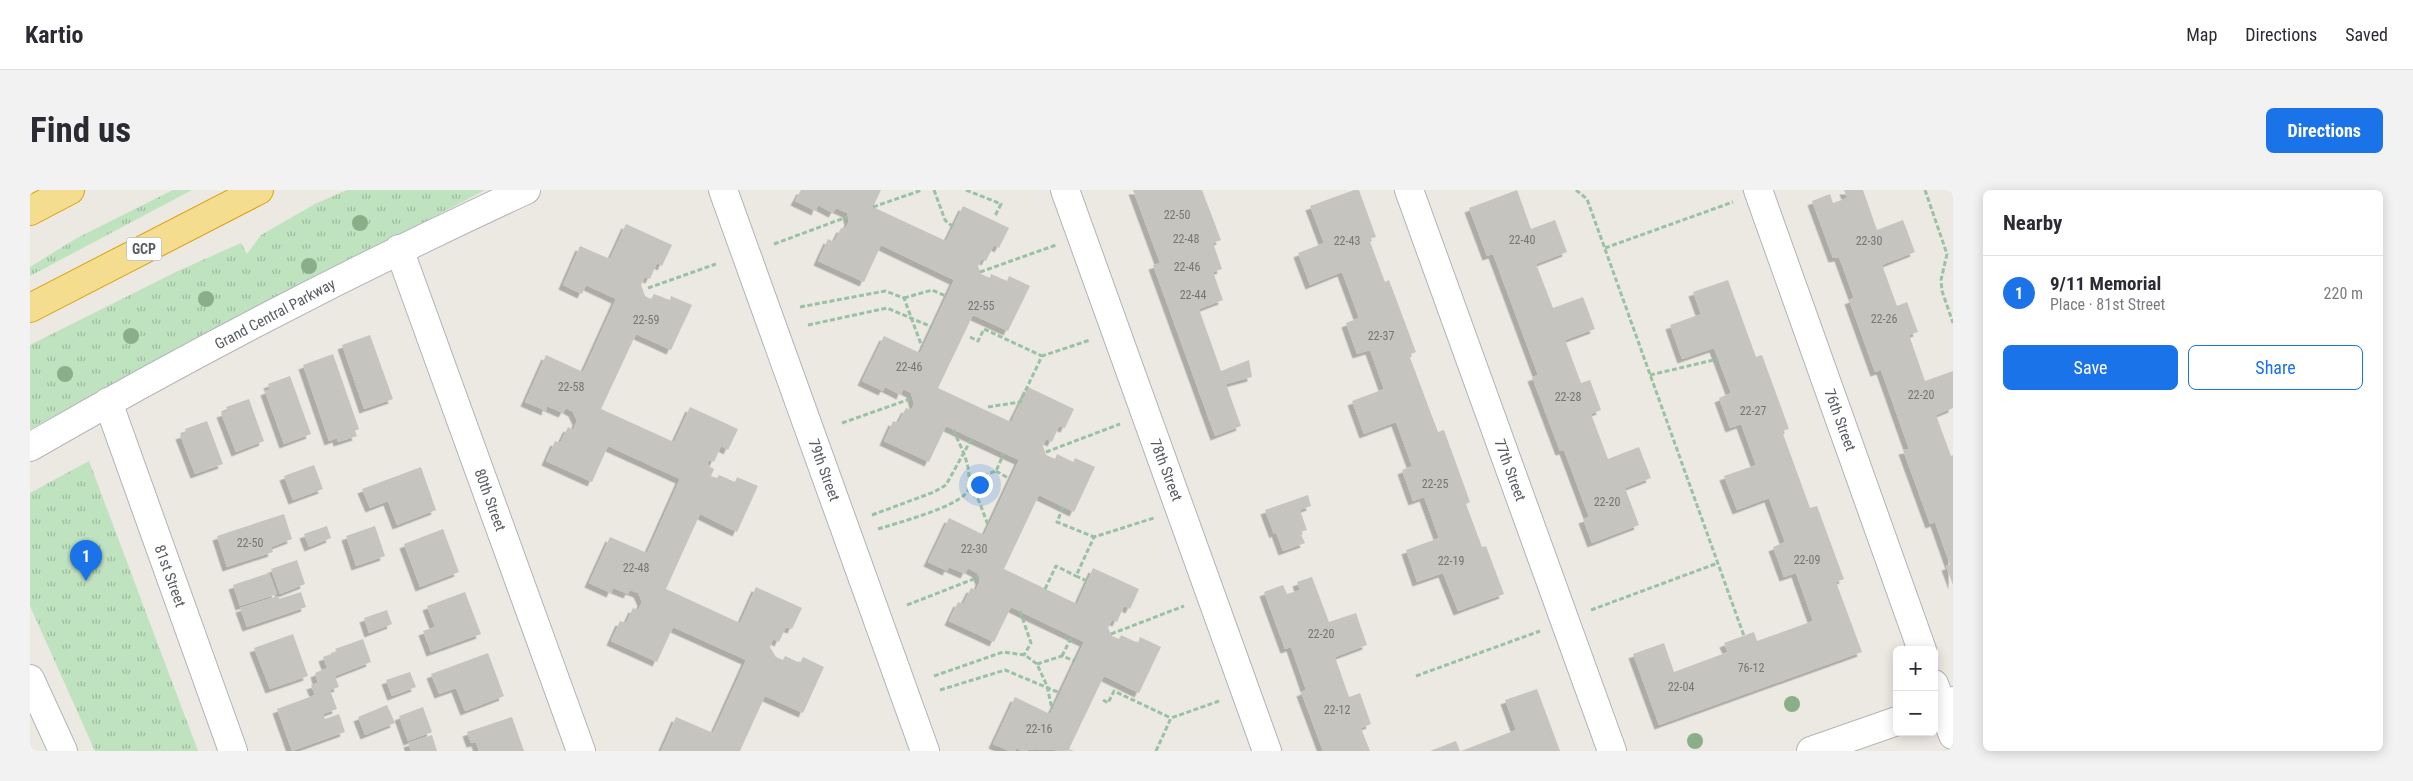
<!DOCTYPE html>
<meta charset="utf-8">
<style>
:root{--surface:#fff;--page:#f2f2f3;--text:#2b2b33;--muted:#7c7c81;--line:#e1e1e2;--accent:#1a73e8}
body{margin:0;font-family:"Roboto Condensed",sans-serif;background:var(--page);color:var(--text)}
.controls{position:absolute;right:15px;bottom:15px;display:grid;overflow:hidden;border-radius:8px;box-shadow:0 2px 12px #0003}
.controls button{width:45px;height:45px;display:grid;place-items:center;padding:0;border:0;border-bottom:1px solid var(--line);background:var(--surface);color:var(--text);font:25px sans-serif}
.you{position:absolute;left:949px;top:294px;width:18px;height:18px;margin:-12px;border:4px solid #fff;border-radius:50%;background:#1a73e8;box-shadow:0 0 0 8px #1a73e833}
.badge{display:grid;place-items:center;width:32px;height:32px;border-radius:50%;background:var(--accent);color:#fff;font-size:16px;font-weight:700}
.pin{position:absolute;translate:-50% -41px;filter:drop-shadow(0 1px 2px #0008)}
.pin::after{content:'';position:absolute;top:26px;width:18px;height:15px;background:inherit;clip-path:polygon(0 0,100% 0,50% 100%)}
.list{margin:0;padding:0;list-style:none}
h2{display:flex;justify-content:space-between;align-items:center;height:65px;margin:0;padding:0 20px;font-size:21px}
h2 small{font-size:16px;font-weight:400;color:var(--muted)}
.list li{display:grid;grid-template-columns:32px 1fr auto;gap:15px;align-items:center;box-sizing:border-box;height:75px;padding:0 20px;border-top:1px solid var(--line)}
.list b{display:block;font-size:19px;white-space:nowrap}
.list p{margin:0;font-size:16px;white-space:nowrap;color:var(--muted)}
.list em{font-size:16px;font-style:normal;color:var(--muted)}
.actions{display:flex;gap:10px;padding:15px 20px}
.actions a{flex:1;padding:11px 0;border:1px solid var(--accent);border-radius:8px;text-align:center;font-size:18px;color:var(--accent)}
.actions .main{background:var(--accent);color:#fff}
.map{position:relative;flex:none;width:1923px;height:561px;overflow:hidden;border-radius:8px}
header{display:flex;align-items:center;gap:30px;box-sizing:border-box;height:70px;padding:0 25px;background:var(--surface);border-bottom:1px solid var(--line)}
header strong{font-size:24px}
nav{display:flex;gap:28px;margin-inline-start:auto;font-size:18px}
.intro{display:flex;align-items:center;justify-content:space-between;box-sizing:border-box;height:120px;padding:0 30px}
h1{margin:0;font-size:35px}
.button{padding:12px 22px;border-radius:8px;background:var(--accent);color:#fff;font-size:18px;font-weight:700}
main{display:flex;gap:30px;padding:0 30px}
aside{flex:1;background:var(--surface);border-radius:8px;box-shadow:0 2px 12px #0003}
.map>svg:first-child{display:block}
.grass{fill:url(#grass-tufts)}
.building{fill:#c6c4be;filter:url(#shadow)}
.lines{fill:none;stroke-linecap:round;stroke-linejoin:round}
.street-casing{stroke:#b2b3b8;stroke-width:30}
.secondary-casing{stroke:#b3b5bb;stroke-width:30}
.highway-casing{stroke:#dca010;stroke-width:30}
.path{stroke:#99c2a5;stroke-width:3;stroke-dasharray:5 2.5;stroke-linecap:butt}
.street{stroke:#fff;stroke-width:28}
.secondary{stroke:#fff;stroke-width:28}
.highway{stroke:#f5dd8f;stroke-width:28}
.tree{fill:#8aaf88}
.labels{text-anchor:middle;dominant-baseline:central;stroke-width:4;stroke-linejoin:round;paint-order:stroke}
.number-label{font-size:12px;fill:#747778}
.shield{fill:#fff;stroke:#8b8e90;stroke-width:1}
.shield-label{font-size:14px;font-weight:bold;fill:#595d61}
.street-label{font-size:15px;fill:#595d61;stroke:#fff}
</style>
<header>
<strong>Kartio</strong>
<nav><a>Map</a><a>Directions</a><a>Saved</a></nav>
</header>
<div class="intro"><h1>Find us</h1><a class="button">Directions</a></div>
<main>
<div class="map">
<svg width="1923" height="561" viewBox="0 0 1923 561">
<defs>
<pattern id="grass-tufts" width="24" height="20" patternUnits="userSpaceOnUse" patternTransform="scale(1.25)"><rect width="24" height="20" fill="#bfe2bf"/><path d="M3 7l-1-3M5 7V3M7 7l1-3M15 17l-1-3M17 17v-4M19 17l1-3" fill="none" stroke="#9eba9f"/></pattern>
<filter id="shadow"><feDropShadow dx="-4.5" dy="4.5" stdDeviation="0" flood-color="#0004"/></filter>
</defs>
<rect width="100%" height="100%" fill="#ebe9e1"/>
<!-- grass -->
<g class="grass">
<path d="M 143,0 L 162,0 L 0,86 L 0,77 L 47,48 Z"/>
<path d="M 317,0 L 455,0 L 0,239 L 0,155 L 148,81 L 211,53 L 217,64 L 231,45 L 285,14 Z"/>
<path d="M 59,271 L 168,561 L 65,561 L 0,416 L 0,303 Z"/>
</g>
<!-- building -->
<g class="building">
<path d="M 771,0 L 851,0 L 843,17 L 916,51 L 933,16 L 979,38 L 969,58 L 964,55 L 956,71 L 952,69 L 948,76 L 951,84 L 960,88 L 961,84 L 977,91 L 979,86 L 1000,96 L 978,141 L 943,125 L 908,198 L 981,232 L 998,197 L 1044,219 L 1035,238 L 1029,236 L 1022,252 L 1016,249 L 1013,256 L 1016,265 L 1025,269 L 1027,264 L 1043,272 L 1045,268 L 1065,277 L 1044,322 L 1009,305 L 974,379 L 1047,414 L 1063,378 L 1109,399 L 1100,419 L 1094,416 L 1087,432 L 1082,430 L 1078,438 L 1082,446 L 1089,449 L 1091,445 L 1108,453 L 1110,447 L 1131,457 L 1109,503 L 1074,486 L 1039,559 L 1044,561 L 1004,559 L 992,561 L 986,558 L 985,561 L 979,561 L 963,554 L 985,507 L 1020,524 L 1054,452 L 981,417 L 964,452 L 919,431 L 928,412 L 933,414 L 941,398 L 946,400 L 950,391 L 947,383 L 938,378 L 935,384 L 919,377 L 917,381 L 898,372 L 919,328 L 954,345 L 989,270 L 916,236 L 899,272 L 854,251 L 863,231 L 868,233 L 876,218 L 881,220 L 884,214 L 881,203 L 873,199 L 871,205 L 855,197 L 853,201 L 832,191 L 854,146 L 890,163 L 924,90 L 851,55 L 834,92 L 788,71 L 798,49 L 804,52 L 811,38 L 815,39 L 819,31 L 817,23 L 806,18 L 803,23 L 788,15 L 786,21 L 765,11 Z"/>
<path d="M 1103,0 L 1172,0 L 1191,50 L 1183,53 L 1192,79 L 1183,82 L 1193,110 L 1169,119 L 1191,181 L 1219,170 L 1222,187 L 1196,194 L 1211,236 L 1185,246 L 1123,75 L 1130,73 Z"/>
<path d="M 1324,0 L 1329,0 L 1346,47 L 1339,49 L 1355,92 L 1359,90 L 1386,162 L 1379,165 L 1408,242 L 1414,240 L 1440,312 L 1436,314 L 1452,357 L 1456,356 L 1474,404 L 1428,421 L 1413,383 L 1387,392 L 1376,360 L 1409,348 L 1394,307 L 1383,311 L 1372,280 L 1382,276 L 1366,232 L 1334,244 L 1322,211 L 1354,199 L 1340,160 L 1327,164 L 1316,133 L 1329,128 L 1312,82 L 1280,95 L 1268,63 L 1294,53 L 1280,16 Z"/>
<path d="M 1487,0 L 1501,39 L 1525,30 L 1537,62 L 1506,74 L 1523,118 L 1553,107 L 1565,139 L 1535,150 L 1551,193 L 1560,190 L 1571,220 L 1561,224 L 1578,269 L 1609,257 L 1621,288 L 1595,298 L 1609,335 L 1562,353 L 1553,329 L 1559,327 L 1534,260 L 1530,261 L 1502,187 L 1508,185 L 1463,64 L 1457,66 L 1439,18 Z"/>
<path d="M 1814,0 L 1833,0 L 1847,40 L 1873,30 L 1885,62 L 1852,75 L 1867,116 L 1877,112 L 1888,142 L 1879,145 L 1895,191 L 1923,181 L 1923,218 L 1906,225 L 1921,266 L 1923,265 L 1923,395 L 1916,376 L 1920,375 L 1905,332 L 1900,334 L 1873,260 L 1879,259 L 1851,180 L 1845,182 L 1819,110 L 1824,108 L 1809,67 L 1803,68 L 1782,11 L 1800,4 L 1803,13 L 1817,8 Z"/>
<path d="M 596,34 L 642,55 L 632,76 L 627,73 L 620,89 L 615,87 L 611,95 L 615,106 L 621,109 L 624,104 L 640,110 L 641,106 L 662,115 L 641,160 L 606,144 L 571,219 L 644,252 L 660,217 L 708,239 L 698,260 L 691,256 L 684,272 L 679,270 L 677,275 L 684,279 L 681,286 L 687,288 L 689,285 L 705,292 L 707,287 L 728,296 L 707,342 L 670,324 L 636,399 L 710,433 L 726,397 L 772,418 L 762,439 L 756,437 L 749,452 L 743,449 L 740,457 L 746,467 L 753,470 L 755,466 L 770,473 L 773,467 L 794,477 L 773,523 L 735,506 L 710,561 L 631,561 L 646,527 L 683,543 L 716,470 L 643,437 L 627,472 L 581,451 L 590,431 L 596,433 L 603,418 L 608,420 L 612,412 L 610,407 L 608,403 L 600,400 L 598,404 L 583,398 L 581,403 L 559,393 L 580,347 L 617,363 L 650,289 L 578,256 L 562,292 L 516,271 L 525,251 L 530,253 L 538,237 L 543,240 L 547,231 L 543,222 L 536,218 L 533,223 L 517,216 L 516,221 L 495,212 L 516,165 L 553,182 L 586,109 L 556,95 L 552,104 L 533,95 L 550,56 L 580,69 Z"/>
<path d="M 1698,90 L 1726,167 L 1732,165 L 1759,239 L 1752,241 L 1780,318 L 1787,316 L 1814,389 L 1806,392 L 1832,462 L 1629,535 L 1603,464 L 1634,453 L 1644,482 L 1698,462 L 1694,453 L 1724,442 L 1727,451 L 1783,431 L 1766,383 L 1754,387 L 1743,357 L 1755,352 L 1739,308 L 1707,320 L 1694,286 L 1726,275 L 1711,234 L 1700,238 L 1689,208 L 1701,203 L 1684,158 L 1652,169 L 1640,135 L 1671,124 L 1663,102 Z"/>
<path d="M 340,145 L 363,209 L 334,219 L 312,155 Z"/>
<path d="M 303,164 L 329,239 L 325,241 L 327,246 L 308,252 L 307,248 L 299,251 L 273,175 Z"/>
<path d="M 260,186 L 281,244 L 254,254 L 235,201 L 240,199 L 238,194 Z"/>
<path d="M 219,209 L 234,251 L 206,262 L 191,223 L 198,221 L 196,217 Z"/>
<path d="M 177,231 L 193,274 L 165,284 L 150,245 L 156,243 L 155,239 Z"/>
<path d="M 284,275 L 293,299 L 263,310 L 254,286 Z"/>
<path d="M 391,277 L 406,320 L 367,335 L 358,311 L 340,318 L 332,299 Z"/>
<path d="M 1278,305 L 1281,316 L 1270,320 L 1277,340 L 1270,342 L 1275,353 L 1253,361 L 1246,342 L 1244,344 L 1235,320 Z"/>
<path d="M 254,324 L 262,349 L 241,357 L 243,362 L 197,377 L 187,346 Z"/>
<path d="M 297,336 L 301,348 L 279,357 L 274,344 Z"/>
<path d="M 345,336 L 355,366 L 326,376 L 316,346 Z"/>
<path d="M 413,339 L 429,382 L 390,397 L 374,354 Z"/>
<path d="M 267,370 L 275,394 L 250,404 L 241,379 Z"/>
<path d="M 239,383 L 247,404 L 210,416 L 203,395 Z"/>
<path d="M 1282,387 L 1299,432 L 1326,423 L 1337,455 L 1305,467 L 1319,507 L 1330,503 L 1341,534 L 1331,538 L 1340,561 L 1293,561 L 1271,502 L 1276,500 L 1261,457 L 1255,459 L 1234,402 L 1253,395 L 1257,404 L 1270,400 L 1267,392 Z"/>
<path d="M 271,402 L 276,417 L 217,437 L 210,418 L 248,406 L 249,409 Z"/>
<path d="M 435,402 L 451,444 L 401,462 L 393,441 L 405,437 L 397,416 Z"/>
<path d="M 357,420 L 362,434 L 339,443 L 334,428 Z"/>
<path d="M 263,444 L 278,486 L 240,499 L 224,458 Z"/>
<path d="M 333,449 L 341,472 L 305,486 L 309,497 L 300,500 L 307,519 L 293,524 L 295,529 L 309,524 L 315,542 L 262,561 L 247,519 L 285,505 L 281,495 L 288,493 L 285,483 L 297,478 L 293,467 L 307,462 L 305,459 Z"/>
<path d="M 458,463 L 474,506 L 435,521 L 426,498 L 409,504 L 401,484 Z"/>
<path d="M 380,482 L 386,497 L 362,506 L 356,490 Z"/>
<path d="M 1507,499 L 1530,561 L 1431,561 L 1486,540 L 1475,510 Z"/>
<path d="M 357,515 L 365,533 L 335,545 L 328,527 Z"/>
<path d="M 393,517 L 402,542 L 378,551 L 369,526 Z"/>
<path d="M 482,527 L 494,561 L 449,561 L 446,552 L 441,553 L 437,542 Z"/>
<path d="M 402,545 L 407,561 L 381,561 L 378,553 Z"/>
<path d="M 1426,551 L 1430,561 L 1400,561 Z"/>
</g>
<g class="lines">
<!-- street casing -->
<g class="street-casing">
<g id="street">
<path d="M 693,0 L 895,561"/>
<path d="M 1035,0 L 1237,561"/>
<path d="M 1379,0 L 1582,561"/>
<path d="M 1728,0 L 1892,460"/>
<path d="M 369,59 L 551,561"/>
<path d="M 78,212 L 203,561"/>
<path d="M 1904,494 L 1923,545"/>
</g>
</g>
<!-- secondary casing -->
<g class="secondary-casing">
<g id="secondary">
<path d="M 0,257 C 161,164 327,78 496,0"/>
<path d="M 0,489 L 33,561"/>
<path d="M 1904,517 L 1923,511"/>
<path d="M 1781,561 L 1867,531"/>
</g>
</g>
<!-- highway casing -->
<g class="highway-casing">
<g id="highway">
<path d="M 0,21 L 40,0"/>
<path d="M 0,118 L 229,0"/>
</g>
</g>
<!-- path -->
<g class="path">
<path d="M 904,0 L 915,30 L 923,37"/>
<path d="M 936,0 L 971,14 L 965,26"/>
<path d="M 1546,0 L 1557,9 L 1714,446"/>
<path d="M 1895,0 L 1917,64 L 1911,90 L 1912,101 L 1923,133"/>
<path d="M 843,17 L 892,0"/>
<path d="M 744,54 L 817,27"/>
<path d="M 1575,58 L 1703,12"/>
<path d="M 950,82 L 1026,55"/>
<path d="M 618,98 L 686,74"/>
<path d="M 874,108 L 902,100 L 916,106"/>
<path d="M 770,117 L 855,101 L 874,108 L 892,157"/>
<path d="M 778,135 L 857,118 L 902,137"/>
<path d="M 940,147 L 948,151 L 954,139 L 1012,166"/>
<path d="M 1620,185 L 1688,169"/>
<path d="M 958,217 L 990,212 L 1012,166 L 1060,150"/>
<path d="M 812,233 L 883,208"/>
<path d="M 1016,262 L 1090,234"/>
<path d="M 966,281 L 980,289"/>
<path d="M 939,291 L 966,281 L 974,263"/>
<path d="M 938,297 L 949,311 L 958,335"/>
<path d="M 1033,317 L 1027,332 L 1064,347"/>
<path d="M 842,325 L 904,302 L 916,295 L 942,248"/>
<path d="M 848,339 C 867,333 927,317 937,302 C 939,299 939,291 939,287 C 939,271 929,253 923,239"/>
<path d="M 1057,391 L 1046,386 L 1064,347 L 1124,328"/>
<path d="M 1015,399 L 1026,376 L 1046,386"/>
<path d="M 877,415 L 949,387"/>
<path d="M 1561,420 L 1688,373"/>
<path d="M 990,421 L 1001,453 L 994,465"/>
<path d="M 1081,444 L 1154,416"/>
<path d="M 1032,466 L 1042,446"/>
<path d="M 1007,474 L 1032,466 L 1045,471"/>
<path d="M 904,486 L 973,462 L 995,465 L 1007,474 L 1017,496 L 1022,519"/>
<path d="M 1386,486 L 1510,441"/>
<path d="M 910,500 L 975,480 L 1030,503"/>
<path d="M 1073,510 L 1078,513 L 1084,501 L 1141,528"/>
<path d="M 1126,561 L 1141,528 L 1189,511"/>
</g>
<!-- street -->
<use href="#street" class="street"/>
<!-- secondary -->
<use href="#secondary" class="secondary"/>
<!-- highway -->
<use href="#highway" class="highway"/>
</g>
<!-- trees -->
<g class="tree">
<circle cx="330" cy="33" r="8"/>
<circle cx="279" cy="76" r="8"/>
<circle cx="176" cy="109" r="8"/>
<circle cx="101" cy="146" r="8"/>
<circle cx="35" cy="184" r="8"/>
<circle cx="1762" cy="514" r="8"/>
<circle cx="1665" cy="551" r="8"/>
</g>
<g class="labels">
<!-- number labels -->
<g class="number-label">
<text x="1147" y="25">22-50</text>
<text x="1156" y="49">22-48</text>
<text x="1492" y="50">22-40</text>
<text x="1317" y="51">22-43</text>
<text x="1839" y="51">22-30</text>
<text x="1157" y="77">22-46</text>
<text x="1163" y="105">22-44</text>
<text x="951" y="116">22-55</text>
<text x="1854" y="129">22-26</text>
<text x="616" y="130">22-59</text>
<text x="1351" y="146">22-37</text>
<text x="879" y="177">22-46</text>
<text x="541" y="197">22-58</text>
<text x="1891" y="205">22-20</text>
<text x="1538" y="207">22-28</text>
<text x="1723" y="221">22-27</text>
<text x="1405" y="294">22-25</text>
<text x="1577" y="312">22-20</text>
<text x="220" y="353">22-50</text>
<text x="944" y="359">22-30</text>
<text x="1777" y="370">22-09</text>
<text x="1421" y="371">22-19</text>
<text x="606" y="378">22-48</text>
<text x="1291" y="444">22-20</text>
<text x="1721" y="478">76-12</text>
<text x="1651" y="497">22-04</text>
<text x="1307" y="520">22-12</text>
<text x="1009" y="539">22-16</text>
</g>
<!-- shield labels -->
<rect class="shield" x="96.5" y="47.5" width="35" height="23" rx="4"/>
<g class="shield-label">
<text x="114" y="59">GCP</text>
</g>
<!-- street labels -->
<g class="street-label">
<text transform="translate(245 124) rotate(-28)">Grand Central Parkway</text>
<text transform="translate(1810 230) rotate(70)">76th Street</text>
<text transform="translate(794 280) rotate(70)">79th Street</text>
<text transform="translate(1136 280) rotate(69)">78th Street</text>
<text transform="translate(1480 280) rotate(70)">77th Street</text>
<text transform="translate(460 310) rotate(70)">80th Street</text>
<text transform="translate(140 386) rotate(70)">81st Street</text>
</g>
</g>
</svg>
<div class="controls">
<button>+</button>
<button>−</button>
</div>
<div class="you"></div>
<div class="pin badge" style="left:56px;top:391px">1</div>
</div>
<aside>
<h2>Nearby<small></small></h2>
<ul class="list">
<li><span class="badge">1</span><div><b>9/11 Memorial</b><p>Place · 81st Street</p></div><em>220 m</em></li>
</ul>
<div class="actions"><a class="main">Save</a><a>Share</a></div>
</aside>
</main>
